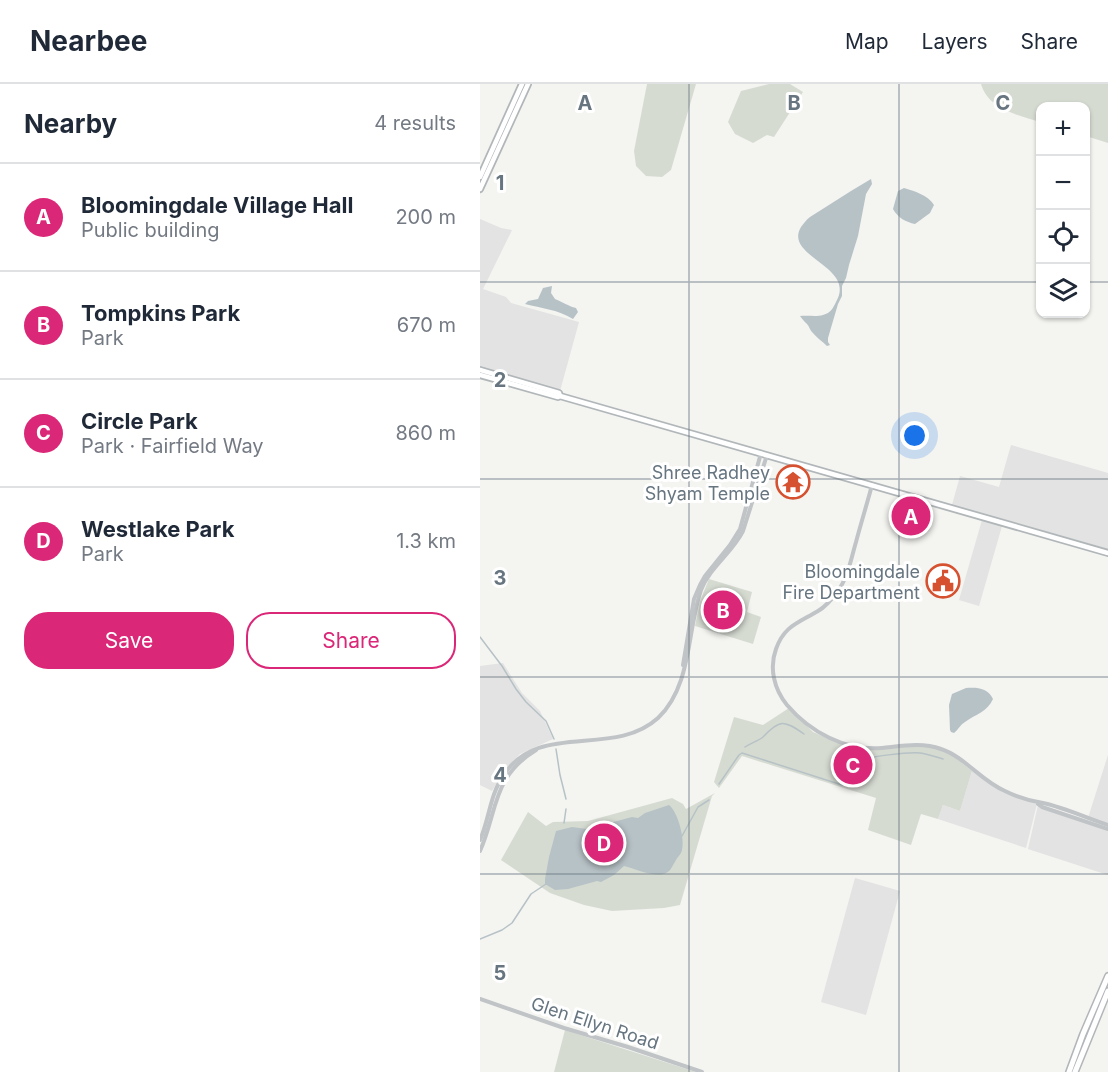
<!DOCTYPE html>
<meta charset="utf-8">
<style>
:root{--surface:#fff;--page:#f2f2f3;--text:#1f2937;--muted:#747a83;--line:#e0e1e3;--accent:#db2777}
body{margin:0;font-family:Inter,sans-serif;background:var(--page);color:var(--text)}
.controls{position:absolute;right:18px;top:18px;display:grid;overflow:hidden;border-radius:12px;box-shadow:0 2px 4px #0004}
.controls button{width:54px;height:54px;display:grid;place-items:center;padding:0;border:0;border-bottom:2px solid var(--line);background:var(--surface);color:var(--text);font:30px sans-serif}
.you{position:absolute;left:435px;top:352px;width:21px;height:21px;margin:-15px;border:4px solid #fff;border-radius:50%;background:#1a73e8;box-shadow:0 0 0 9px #1a73e833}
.badge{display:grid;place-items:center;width:39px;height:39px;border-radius:50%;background:var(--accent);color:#fff;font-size:20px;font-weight:700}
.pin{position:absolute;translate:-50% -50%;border:3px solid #fff;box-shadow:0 2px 6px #0006}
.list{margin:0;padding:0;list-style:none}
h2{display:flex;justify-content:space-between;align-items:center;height:78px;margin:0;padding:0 24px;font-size:26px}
h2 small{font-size:20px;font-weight:400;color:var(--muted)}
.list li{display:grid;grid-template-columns:39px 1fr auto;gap:18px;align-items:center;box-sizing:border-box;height:108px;padding:0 24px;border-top:2px solid var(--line)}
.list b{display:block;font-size:22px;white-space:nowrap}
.list p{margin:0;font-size:20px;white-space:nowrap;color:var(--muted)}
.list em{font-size:20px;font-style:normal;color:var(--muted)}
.actions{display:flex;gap:12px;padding:18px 24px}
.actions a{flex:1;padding:14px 0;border:2px solid var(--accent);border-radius:24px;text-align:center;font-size:21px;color:var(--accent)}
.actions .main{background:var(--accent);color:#fff}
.icon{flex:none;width:33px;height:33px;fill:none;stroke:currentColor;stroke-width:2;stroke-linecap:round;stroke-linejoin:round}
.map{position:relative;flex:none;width:628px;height:988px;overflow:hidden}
header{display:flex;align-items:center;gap:36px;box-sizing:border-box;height:84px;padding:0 30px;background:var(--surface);border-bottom:2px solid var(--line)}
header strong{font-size:28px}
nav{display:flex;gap:33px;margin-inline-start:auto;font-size:21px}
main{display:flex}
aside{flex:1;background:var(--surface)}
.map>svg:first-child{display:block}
.built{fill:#e2e3e2}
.green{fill:#d6dbd2}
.water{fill:#b7c2c6}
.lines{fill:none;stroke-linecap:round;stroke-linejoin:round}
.stream{stroke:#b7c2c6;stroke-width:1.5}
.secondary-casing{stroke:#b1b6b9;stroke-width:8}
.primary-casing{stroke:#b2b6b9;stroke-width:8}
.tertiary{stroke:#c0c4c7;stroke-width:4}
.secondary{stroke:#fff;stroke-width:4.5}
.primary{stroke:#fff;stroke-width:5}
.grid{fill:none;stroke:#667580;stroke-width:1.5;stroke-opacity:0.55}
.labels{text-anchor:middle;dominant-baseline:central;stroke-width:6;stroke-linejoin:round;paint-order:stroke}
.poi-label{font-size:18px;fill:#667580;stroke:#fff;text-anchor:end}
.street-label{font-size:18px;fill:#667580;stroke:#fff}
.grid-label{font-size:20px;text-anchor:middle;font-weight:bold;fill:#667580;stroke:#fff;stroke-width:6;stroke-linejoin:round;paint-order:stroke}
</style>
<header>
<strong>Nearbee</strong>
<nav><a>Map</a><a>Layers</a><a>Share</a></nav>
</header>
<main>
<aside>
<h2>Nearby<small>4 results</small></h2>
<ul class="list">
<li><span class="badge">A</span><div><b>Bloomingdale Village Hall</b><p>Public building</p></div><em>200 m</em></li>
<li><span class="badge">B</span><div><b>Tompkins Park</b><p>Park</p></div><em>670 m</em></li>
<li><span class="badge">C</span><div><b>Circle Park</b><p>Park · Fairfield Way</p></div><em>860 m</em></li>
<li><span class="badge">D</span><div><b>Westlake Park</b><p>Park</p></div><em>1.3 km</em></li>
</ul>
<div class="actions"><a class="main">Save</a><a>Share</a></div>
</aside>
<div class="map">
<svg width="628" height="988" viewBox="0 0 628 988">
<rect width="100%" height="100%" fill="#f4f4f1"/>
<!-- built -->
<g class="built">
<path d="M 0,135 L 21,144 L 32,146 L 3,205 L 26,213 L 31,219 L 99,238 L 80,307 L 0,284 Z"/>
<path d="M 531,361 L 628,389 L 628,465 L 472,421 L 480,392 L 519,403 Z"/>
<path d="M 502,436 L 522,442 L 499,522 L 479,516 Z"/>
<path d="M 23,579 L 42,609 L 60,627 L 73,655 L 40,670 L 24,686 L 12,707 L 0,701 L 0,582 Z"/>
<path d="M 628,671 L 628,740 L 608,734 Z"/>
<path d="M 492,687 L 506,697 L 557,720 L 546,764 L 458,735 L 463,721 L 480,727 Z"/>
<path d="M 558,721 L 628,745 L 628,791 L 548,765 Z"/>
<path d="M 375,794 L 420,807 L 386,931 L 341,918 Z"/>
</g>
<!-- green -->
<g class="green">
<path d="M 167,0 L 216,0 L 191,86 L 182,93 L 166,92 L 156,82 L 154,67 Z"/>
<path d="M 289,0 L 310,0 L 323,8 L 294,53 L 287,51 L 273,59 L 255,50 L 248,38 L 261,7 Z"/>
<path d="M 501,0 L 628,0 L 628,59 L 606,52 L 606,22 L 560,22 L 560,38 C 538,31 508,25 501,0 Z"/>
<path d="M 229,495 L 272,508 L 267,528 L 281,533 L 273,560 L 215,542 L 220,517 Z"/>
<path d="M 309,624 L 333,648 L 359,659 L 382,664 L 446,662 L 464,667 L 472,671 L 492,687 L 480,727 L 463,721 L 458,735 L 441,730 L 431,761 L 388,746 L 396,714 L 262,672 L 239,704 L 234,698 L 254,633 L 283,641 Z"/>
<path d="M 235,709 L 232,712 L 200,821 L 184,824 L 132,827 L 104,821 L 70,809 L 21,776 L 48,728 L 66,742 L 73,738 L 108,737 L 192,714 L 203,720 L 206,725 Z"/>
<path d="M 85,946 L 216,988 L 74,988 Z"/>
</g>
<!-- water -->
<g class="water">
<path d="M 391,95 L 392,100 L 386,110 L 378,152 L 369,181 L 366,194 L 362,202 L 362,212 L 358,220 L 348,254 L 348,258 L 350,261 L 347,262 C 342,257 337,254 332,248 C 330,246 329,242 327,240 C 324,237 322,235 320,232 C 328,231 336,233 343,231 C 351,229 353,224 356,218 C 377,182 303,173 321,143 C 324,139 326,136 330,133 L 371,107 Z"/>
<path d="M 424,104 C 434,107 448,111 454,121 L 450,129 L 435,140 C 426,138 418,134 413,125 L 418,107 Z"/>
<path d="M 72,202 L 71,209 L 75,215 C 83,218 88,222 96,224 L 98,228 L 93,235 C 79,226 61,224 45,220 L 48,217 L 58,215 L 63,204 Z"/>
<path d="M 486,604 C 497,603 508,604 513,615 C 507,628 496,630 485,638 C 480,641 478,646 474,649 L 471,648 L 470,646 L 469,621 L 472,610 Z"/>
<path d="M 189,721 C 198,728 205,755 202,766 C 201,771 197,773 195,778 C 192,782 191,787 186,789 C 175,794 156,785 144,782 L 134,791 L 121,798 L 117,797 L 88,805 L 75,806 L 65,800 L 65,795 L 69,773 L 76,747 L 92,743 L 107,745 L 152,733 L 158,734 L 165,729 Z"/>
</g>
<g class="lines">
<!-- stream -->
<g class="stream">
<path d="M 0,553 L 22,582 L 36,605 L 46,618 L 66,637 L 74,655"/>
<path d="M 265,663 C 271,659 278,657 283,653 C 300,635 304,636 324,650"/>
<path d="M 76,665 L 80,691 L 86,715"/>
<path d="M 239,700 L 259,671 L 262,669 L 362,701 C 370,695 372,685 379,678 C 386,672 430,668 440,669 C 448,670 456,673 463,675"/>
<path d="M 84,739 L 86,725"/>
<path d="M 202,752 L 218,723 L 229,716"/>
<path d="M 0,855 L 22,846 L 32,839 L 51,810 L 66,800"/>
</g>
<!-- secondary casing -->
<g class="secondary-casing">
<g id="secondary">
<path d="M 0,93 L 42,0"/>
<path d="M 0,105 L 48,0"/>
<path d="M 0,286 L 79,309 L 80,312"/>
<path d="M 0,291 L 78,313 L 80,312 L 628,469"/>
</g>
</g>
<!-- primary casing -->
<g class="primary-casing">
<g id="primary">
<path d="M 589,988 L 603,950 L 628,892"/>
<path d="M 595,988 L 628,907"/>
</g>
</g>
<!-- tertiary -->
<g class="tertiary">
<path d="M 392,401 C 387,420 381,439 376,458 C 371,475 368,494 357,508 C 352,515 345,523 338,527 C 318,539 304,542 296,565 C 289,584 294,605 307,621 C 330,648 365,667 402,664 C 422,662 442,658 461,665 C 485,673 501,697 525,707 C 537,713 550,717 563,719 C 583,723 609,735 628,741"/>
<path d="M 203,581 L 214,515 L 220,501 L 225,492 L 250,461 L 260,445 L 281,369"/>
<path d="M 558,720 L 562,723 L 628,745"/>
<path d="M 0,756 C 9,736 10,711 23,692 C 58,636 133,675 178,634 C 212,602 207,546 221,506 C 230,483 252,469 263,447 L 287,371"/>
<path d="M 0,767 C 18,726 12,693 56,666"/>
<path d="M 0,915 L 84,944 L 148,963 L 222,988"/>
</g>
<!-- secondary -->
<use href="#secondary" class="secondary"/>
<!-- primary -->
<use href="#primary" class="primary"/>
</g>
<!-- grid -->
<path class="grid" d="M 209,0 L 209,988M 419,0 L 419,988M 0,198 L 560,198M 606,198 L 628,198M 0,395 L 628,395M 0,593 L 628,593M 0,790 L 628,790"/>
<!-- icons -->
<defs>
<g id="temple-ring" transform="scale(1.725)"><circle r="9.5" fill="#fff" stroke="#d55130" stroke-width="1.5"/><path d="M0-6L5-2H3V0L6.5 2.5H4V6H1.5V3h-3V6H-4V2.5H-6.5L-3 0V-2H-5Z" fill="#d55130"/></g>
<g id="civic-ring" transform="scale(1.725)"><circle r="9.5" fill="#fff" stroke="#d55130" stroke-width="1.5"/><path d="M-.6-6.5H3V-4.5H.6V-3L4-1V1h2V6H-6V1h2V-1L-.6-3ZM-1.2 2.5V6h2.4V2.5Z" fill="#d55130"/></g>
</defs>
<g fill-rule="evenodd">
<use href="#temple-ring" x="313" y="398"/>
<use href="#civic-ring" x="463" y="497"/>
</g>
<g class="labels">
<!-- poi labels -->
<g class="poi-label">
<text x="290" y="388">Shree Radhey<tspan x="290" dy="21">Shyam Temple</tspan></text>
<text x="440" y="487">Bloomingdale<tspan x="440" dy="21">Fire Department</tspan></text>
</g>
<!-- street labels -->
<g class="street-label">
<text transform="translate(115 939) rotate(18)">Glen Ellyn Road</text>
</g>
</g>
<g class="grid-label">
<text x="105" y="26">A</text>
<text x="314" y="26">B</text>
<text x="523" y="26">C</text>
<text x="20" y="106">1</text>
<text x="20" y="303">2</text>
<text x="20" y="501">3</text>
<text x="20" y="698">4</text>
<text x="20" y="896">5</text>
</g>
</svg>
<div class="controls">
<button>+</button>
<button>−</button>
<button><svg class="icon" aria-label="locate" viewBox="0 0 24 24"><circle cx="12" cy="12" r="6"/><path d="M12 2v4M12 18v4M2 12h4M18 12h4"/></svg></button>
<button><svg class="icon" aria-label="layers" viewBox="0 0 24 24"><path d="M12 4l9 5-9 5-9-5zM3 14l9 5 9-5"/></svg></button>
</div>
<div class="you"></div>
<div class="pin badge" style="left:431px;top:432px">A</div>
<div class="pin badge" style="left:243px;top:526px">B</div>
<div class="pin badge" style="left:373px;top:681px">C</div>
<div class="pin badge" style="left:124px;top:759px">D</div>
</div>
</main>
